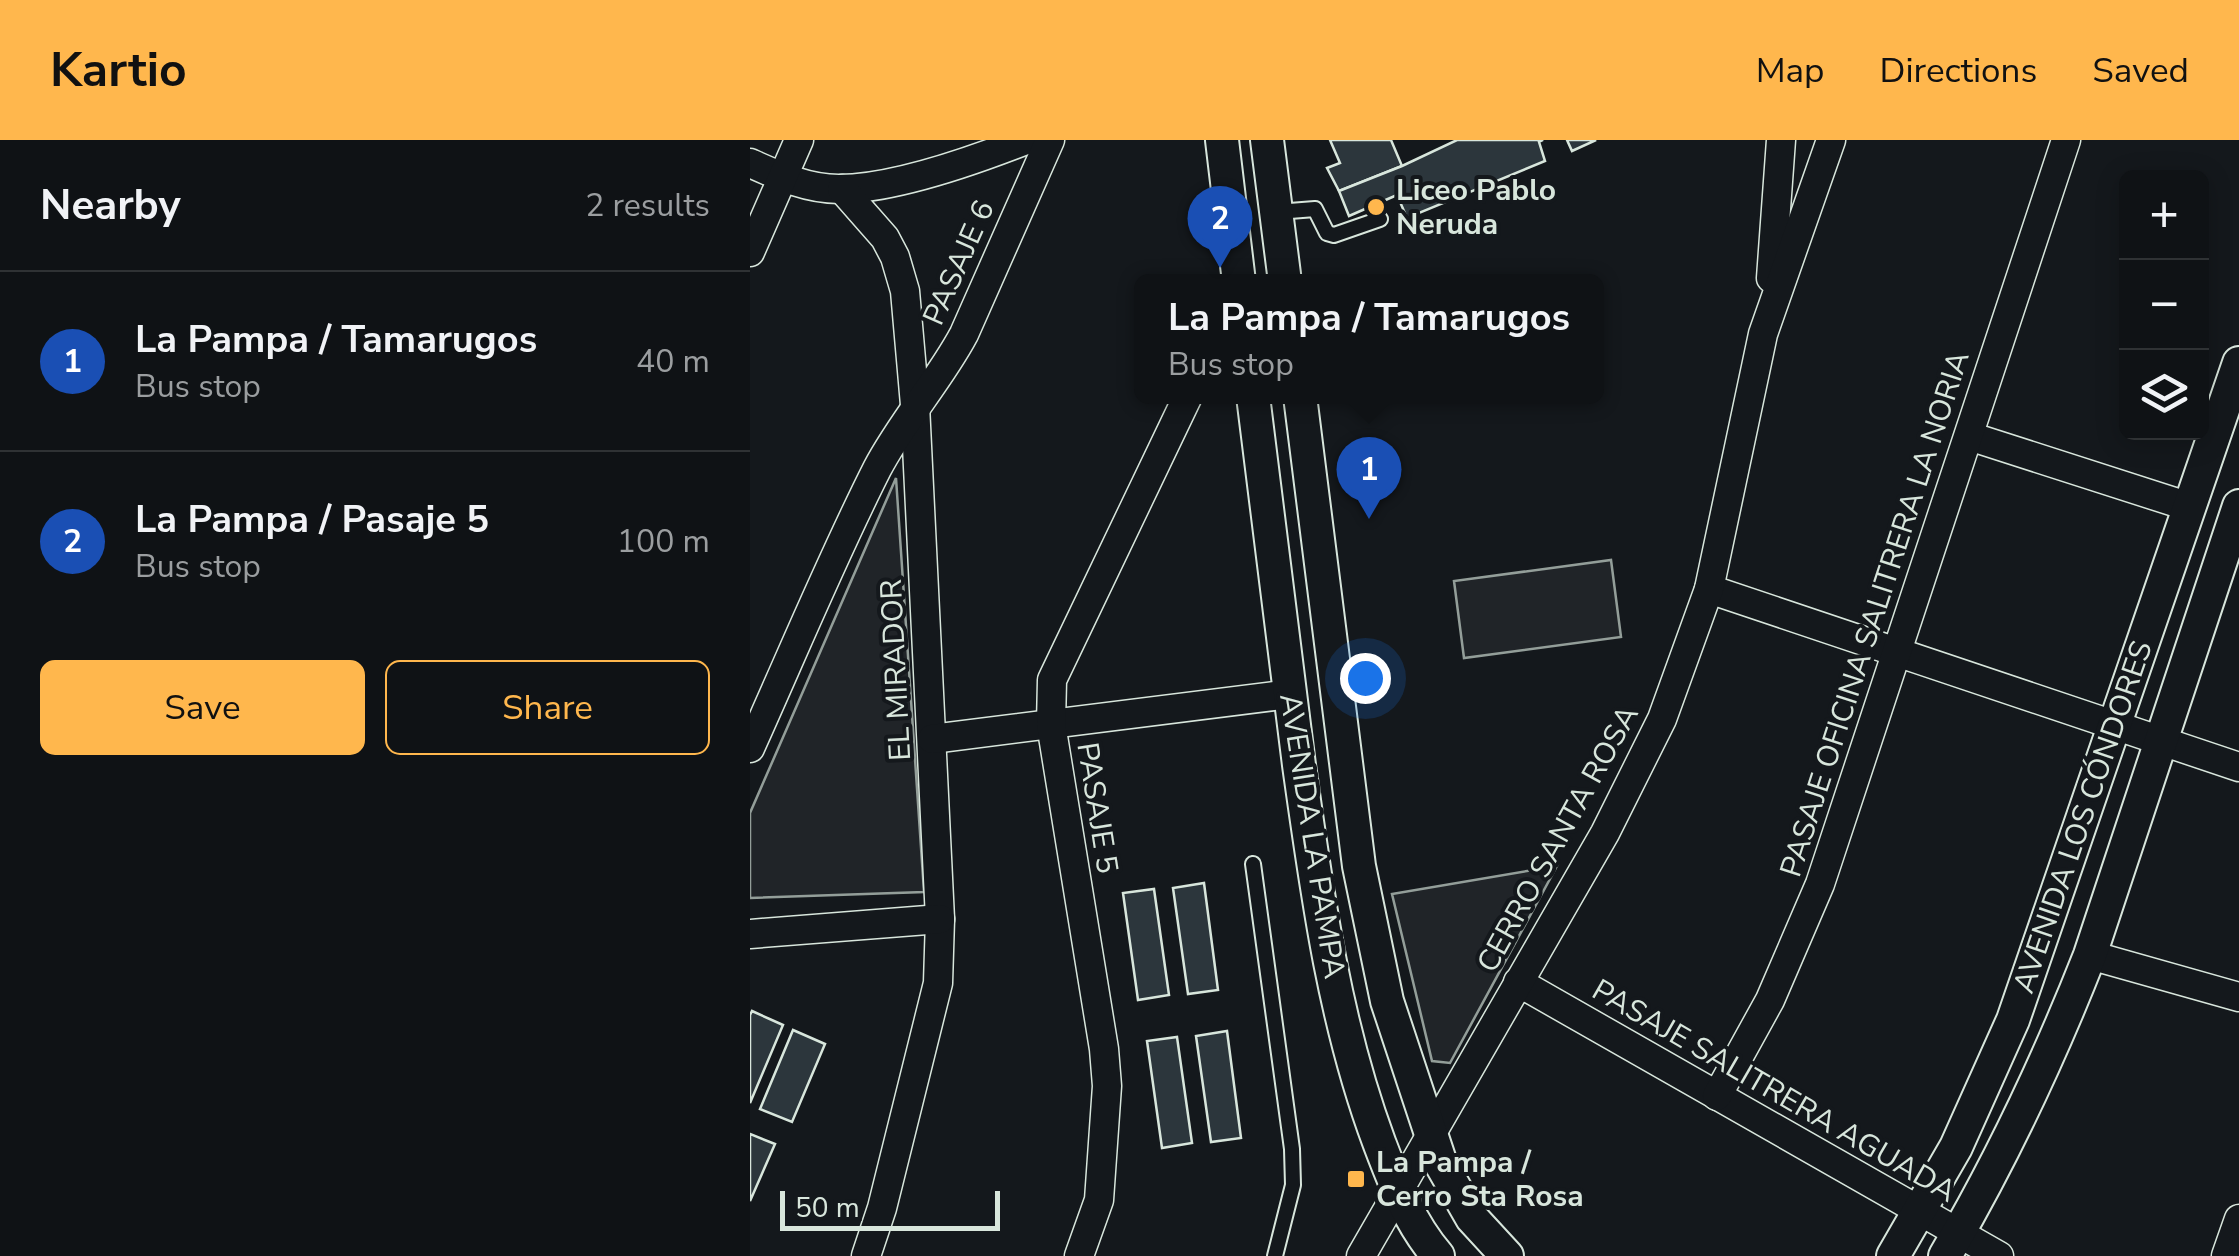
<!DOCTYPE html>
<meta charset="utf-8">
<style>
:root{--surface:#0f1215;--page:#181b1e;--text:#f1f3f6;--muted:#9b9ea0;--line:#2f3234;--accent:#ffb74d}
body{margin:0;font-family:"Nunito Sans",sans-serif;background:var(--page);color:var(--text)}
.controls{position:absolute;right:30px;top:30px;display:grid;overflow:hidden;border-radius:15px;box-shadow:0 5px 25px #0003}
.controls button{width:90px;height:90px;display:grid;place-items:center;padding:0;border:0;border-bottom:2px solid var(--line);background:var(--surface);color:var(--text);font:50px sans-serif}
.scale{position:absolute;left:30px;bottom:25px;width:220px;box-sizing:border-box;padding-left:10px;border:5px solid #d8e6dc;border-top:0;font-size:28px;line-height:35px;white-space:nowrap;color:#d8e6dc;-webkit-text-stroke:8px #14181c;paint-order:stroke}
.you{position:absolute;left:615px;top:538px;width:35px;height:35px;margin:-25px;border:8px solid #fff;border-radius:50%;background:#1a73e8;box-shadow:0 0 0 15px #1a73e833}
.badge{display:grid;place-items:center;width:65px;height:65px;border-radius:50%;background:var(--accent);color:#fff;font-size:32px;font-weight:700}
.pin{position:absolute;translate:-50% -82px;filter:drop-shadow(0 2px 5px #0008)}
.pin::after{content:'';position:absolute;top:52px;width:35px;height:30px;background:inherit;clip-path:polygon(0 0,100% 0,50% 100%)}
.popup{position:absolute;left:384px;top:134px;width:470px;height:130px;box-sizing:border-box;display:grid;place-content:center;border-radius:15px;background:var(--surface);filter:drop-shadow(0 2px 8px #0005);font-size:32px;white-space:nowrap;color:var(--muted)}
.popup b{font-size:38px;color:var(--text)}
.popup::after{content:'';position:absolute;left:50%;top:100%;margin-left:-20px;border:20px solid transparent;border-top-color:var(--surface)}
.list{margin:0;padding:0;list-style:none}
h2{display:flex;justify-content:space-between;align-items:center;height:130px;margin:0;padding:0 40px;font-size:42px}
h2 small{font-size:32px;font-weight:400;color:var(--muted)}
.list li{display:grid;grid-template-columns:65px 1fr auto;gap:30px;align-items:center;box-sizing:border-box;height:180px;padding:0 40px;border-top:2px solid var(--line)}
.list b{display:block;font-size:38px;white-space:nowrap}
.list p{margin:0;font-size:32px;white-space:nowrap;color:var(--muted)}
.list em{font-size:32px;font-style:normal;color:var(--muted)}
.actions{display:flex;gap:20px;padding:30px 40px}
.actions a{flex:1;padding:22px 0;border:2px solid var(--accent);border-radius:15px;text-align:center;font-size:35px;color:var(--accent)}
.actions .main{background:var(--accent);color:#111}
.icon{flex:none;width:55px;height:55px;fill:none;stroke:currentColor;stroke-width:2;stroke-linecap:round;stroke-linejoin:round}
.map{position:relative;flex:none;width:1489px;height:1116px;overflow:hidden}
header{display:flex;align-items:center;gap:60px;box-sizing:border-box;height:140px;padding:0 50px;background:var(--accent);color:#111}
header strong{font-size:48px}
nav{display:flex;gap:55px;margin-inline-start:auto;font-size:35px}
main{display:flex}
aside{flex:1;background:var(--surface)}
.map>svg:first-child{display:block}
.green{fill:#202428;stroke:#939e99;stroke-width:2.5}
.building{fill:#2c363c;stroke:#d8e6dc;stroke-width:2.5}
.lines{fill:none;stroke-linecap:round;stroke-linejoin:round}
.service-casing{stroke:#d8e6dc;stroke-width:18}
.minor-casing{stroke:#d8e6dc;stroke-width:31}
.tertiary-casing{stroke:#d8e6dc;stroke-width:36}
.service{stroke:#14181c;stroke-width:14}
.minor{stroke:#14181c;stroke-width:28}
.tertiary{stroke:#14181c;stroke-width:32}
.poi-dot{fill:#ffb74d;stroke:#14181c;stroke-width:4}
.labels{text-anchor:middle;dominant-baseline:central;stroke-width:8;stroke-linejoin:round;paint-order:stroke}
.poi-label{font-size:30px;font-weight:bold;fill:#d8e6dc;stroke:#14181c;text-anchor:start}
.street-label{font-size:30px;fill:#d8e6dc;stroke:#14181c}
</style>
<header>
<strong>Kartio</strong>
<nav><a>Map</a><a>Directions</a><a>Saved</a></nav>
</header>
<main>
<aside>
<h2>Nearby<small>2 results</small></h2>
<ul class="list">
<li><span class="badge" style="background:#1a4fb4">1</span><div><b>La Pampa / Tamarugos</b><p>Bus stop</p></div><em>40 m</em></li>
<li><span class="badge" style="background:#1a4fb4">2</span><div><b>La Pampa / Pasaje 5</b><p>Bus stop</p></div><em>100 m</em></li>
</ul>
<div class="actions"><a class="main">Save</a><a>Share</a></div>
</aside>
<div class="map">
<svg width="1489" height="1116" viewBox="0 0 1489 1116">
<rect width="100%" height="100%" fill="#14181c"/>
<!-- green -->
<g class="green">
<path d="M 146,338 L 174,752 L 0,758 L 0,673 Z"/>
<path d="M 861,420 L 871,497 L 714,518 L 704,441 Z"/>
<path d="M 807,726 L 700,923 L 682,921 L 642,754 Z"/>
</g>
<!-- building -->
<g class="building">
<path d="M 580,0 L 641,0 L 652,26 L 589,51 L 577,28 L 590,23 Z"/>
<path d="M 707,0 L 793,0 L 789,2 L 795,21 L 657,78 L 647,55 L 599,76 L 589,51 L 652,26 Z"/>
<path d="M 817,0 L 846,0 L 822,11 Z"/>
<path d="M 454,743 L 468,850 L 438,854 L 423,748 Z"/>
<path d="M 404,749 L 419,855 L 388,860 L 373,753 Z"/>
<path d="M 2,871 L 33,885 L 0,963 L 0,875 Z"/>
<path d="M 43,890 L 75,904 L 42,982 L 10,969 Z"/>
<path d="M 477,891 L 491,998 L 461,1002 L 446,896 Z"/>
<path d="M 427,897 L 442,1003 L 412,1008 L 397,901 Z"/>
<path d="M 0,994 L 25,1004 L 0,1061 Z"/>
</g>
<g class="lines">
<!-- service casing -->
<g class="service-casing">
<g id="service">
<path d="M 527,72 L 565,69 L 577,93 L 584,95 L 630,79"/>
<path d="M 503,724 L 542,1009 L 543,1045 L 525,1116"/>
</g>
</g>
<!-- minor casing -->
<g class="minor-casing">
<g id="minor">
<path d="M 0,23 C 29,36 57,49 89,49 C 143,49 225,20 276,0"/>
<path d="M 92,49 L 135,98 L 145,117 L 155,151 L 165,265 L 190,779 L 188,843 L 132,1068 L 116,1116"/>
<path d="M 0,112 L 49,0"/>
<path d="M 1021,138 L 1031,0"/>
<path d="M 1219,296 L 1440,367"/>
<path d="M 959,449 L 1489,627"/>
<path d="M 182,599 L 540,554"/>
<path d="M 0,608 C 42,515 81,420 127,329 C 152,281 189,241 214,194 L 300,0"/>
<path d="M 0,794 L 190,779"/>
<path d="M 1340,815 L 1489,857"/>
<path d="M 768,842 L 1249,1116"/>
<path d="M 967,956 L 1020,860 L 1070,744 L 1316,0"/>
<path d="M 329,1116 L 349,1060 L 357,946 L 354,909 L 301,584 L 302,540 L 438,256"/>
<path d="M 611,1116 L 855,693 L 912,579 L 959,449 L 1013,194 L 1081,0"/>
<path d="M 1476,1116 L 1489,1079"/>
</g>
</g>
<!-- tertiary casing -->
<g class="tertiary-casing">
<g id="tertiary">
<path d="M 472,0 L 489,142"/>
<path d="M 517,0 L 535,142"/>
<path d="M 503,256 C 518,379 533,502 549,625 C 567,753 584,881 629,1002 C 645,1044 659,1082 688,1116"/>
<path d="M 550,256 L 609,726 L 637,861 L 691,1024 L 722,1078 L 757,1116"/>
<path d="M 1143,1116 L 1206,1007 L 1263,880 L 1489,223"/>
<path d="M 1195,1116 C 1252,1019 1299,919 1340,815 L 1489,366"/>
</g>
</g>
<!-- service -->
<use href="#service" class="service"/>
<!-- minor -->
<use href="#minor" class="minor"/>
<!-- tertiary -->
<use href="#tertiary" class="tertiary"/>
</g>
<!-- markers -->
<g class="poi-dot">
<circle cx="626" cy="67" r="10"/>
<rect x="596" y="1029" width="20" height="20" rx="5"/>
</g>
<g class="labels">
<!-- poi labels -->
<g class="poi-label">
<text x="646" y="50">Liceo Pablo<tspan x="646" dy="34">Neruda</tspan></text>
<text x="626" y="1022">La Pampa /<tspan x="626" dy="34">Cerro Sta Rosa</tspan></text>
</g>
<!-- street labels -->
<g class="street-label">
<text transform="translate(209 123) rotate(-66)">PASAJE 6</text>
<text transform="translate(1125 474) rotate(-72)">PASAJE OFICINA SALITRERA LA NORIA</text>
<text transform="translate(146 530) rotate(-93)">EL MIRADOR</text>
<text transform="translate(347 668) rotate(81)">PASAJE 5</text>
<text transform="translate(1333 677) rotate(-71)">AVENIDA LOS CÓNDORES</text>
<text transform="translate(562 696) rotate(81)">AVENIDA LA PAMPA</text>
<text transform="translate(808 699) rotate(-61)">CERRO SANTA ROSA</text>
<text transform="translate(1024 951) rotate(30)">PASAJE SALITRERA AGUADA</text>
</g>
</g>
</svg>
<div class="controls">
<button>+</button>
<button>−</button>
<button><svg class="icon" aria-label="layers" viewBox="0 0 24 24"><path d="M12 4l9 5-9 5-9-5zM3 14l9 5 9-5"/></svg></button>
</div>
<div class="scale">50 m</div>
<div class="you"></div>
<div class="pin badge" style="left:619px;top:379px;background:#1a4fb4">1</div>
<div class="popup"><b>La Pampa / Tamarugos</b>Bus stop</div>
<div class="pin badge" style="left:470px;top:128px;background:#1a4fb4">2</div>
</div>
</main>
